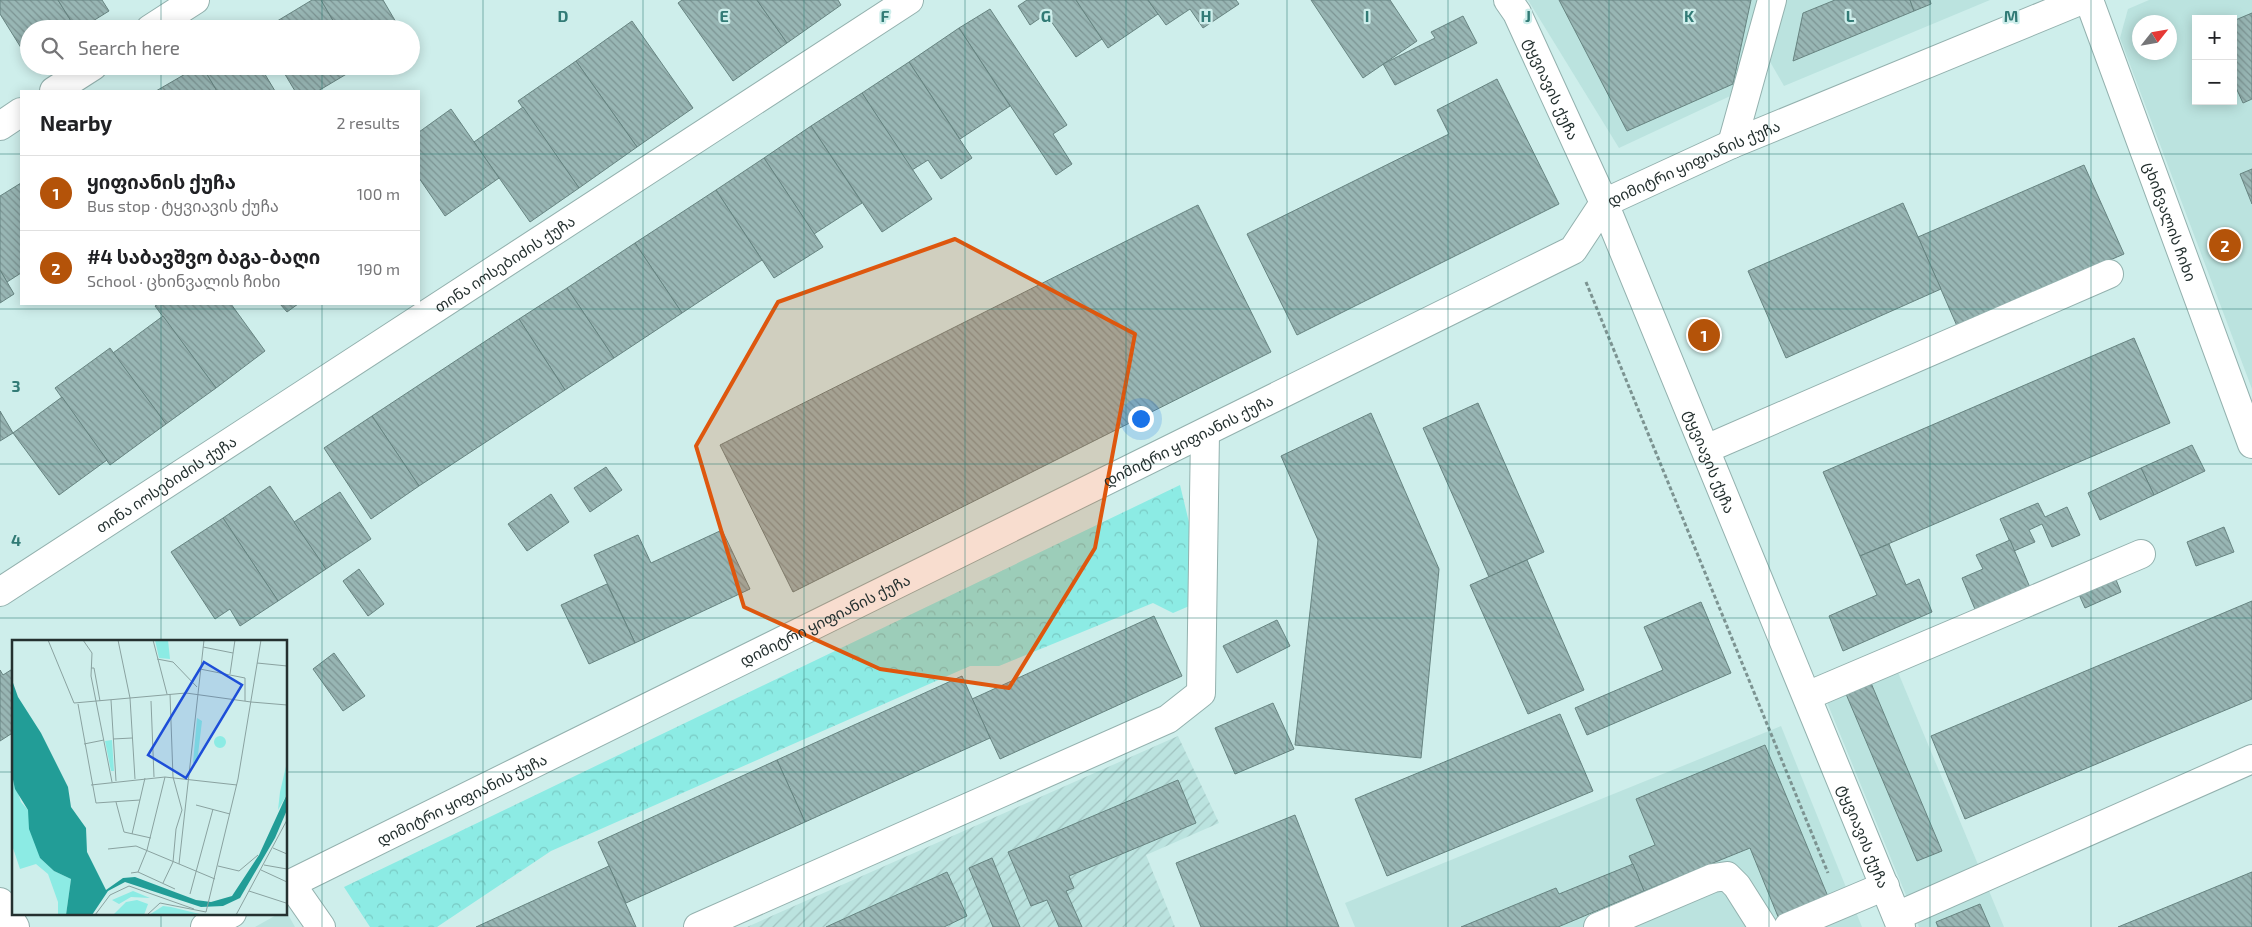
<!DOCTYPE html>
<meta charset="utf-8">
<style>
:root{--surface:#fff;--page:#f6f6f6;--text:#202124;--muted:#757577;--line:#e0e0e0;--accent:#b45309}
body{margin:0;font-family:"Exo 2","Noto Sans Georgian",sans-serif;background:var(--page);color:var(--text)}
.controls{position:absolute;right:15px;top:15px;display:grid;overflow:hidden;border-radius:0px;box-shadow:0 2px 12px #0003}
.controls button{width:45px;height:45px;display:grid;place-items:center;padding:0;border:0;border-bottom:1px solid var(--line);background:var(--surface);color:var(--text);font:25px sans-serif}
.compass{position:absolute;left:2132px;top:15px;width:45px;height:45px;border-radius:50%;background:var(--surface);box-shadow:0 2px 12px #0003;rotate:59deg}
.you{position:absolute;left:1140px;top:418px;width:18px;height:18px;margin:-12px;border:4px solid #fff;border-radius:50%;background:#1a73e8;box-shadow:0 0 0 8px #1a73e833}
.badge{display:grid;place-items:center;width:32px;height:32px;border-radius:50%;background:var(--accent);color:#fff;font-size:16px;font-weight:700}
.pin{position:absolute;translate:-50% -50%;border:2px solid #fff;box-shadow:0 1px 5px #0006}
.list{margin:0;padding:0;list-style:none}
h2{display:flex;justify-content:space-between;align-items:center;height:65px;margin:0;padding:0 20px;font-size:21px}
h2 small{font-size:16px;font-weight:400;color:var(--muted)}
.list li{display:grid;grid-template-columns:32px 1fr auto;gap:15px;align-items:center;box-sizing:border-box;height:75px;padding:0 20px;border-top:1px solid var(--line)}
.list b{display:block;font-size:19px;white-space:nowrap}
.list p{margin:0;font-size:16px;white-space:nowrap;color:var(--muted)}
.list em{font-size:16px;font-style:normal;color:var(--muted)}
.icon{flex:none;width:28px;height:28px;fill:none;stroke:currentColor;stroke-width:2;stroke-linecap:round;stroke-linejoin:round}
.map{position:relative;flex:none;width:2252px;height:927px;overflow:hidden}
.search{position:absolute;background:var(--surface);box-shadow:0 2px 12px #0003;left:20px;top:20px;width:400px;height:55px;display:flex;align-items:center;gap:12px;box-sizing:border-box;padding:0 18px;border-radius:28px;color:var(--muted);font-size:19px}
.panel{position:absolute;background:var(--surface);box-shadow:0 2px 12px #0003;left:20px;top:90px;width:400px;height:215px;border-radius:0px}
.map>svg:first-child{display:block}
.built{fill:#bbe3df;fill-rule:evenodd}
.industrial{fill:url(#industrial-furrows)}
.forest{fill:url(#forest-crowns)}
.building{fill:url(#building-back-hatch);stroke:#678481}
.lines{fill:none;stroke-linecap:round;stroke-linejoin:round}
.minor-casing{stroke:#93b1ae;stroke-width:30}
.path{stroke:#7c9391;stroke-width:3;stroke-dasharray:4 2.5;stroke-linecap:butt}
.minor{stroke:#fff;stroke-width:28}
.marked{fill:#de570e;fill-opacity:0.2;stroke:#de570e;stroke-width:4;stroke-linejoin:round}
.grid{fill:none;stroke:#327b76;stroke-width:1;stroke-opacity:0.55}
.labels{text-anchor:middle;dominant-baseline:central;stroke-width:4.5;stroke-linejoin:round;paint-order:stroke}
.street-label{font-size:15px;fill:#24302f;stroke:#ceeeeb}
.inset-road{fill:none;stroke:#8aa2a0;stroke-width:1}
.view{fill:#1d4ed8;fill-opacity:0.15;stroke:#1d4ed8;stroke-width:2.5}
.inset-edge{fill:none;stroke:#24302f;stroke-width:2.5}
.grid-label{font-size:16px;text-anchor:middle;font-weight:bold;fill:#327b76;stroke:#ceeeeb;stroke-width:4.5;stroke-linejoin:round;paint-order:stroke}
</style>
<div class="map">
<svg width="2252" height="927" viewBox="0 0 2252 927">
<defs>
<pattern id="industrial-furrows" width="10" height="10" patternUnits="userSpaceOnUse" patternTransform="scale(1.25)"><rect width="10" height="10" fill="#bbe3df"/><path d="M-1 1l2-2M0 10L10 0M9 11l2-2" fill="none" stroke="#a1c3c0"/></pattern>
<pattern id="forest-crowns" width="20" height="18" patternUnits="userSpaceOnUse" patternTransform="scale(1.25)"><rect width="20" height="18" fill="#8cebe4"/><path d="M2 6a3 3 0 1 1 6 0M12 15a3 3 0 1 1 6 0" fill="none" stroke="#79cac4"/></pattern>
<pattern id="building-back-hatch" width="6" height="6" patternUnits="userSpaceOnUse" patternTransform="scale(1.25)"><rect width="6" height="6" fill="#98b6b4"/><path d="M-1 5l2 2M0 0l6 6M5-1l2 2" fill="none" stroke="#7c9493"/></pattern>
</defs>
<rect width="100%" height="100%" fill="#ceeeeb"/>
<!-- built -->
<g class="built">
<path d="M 1528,0 L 1764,0 L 1741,91 L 1619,148 Z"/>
<path d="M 1787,0 L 1990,0 L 1784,86 L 1769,60 Z"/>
<path d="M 2149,0 L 2252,0 L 2252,389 L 2120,38 L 2128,9 ZM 2196,19 L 2233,19 L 2233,101 L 2196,101 ZM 2140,22 L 2170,22 L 2170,52 L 2140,52 Z"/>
<path d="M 1895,665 L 2004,927 L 1919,927 L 1824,695 Z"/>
<path d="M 1781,726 L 1862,927 L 1355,927 L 1345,903 Z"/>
<path d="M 286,911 L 295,927 L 255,927 L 280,913 L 286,913 Z"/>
</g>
<!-- industrial -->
<path class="industrial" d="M 1178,736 L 1219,823 L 1146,855 L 1175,927 L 747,927 Z"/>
<!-- forest -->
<path class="forest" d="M 1180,485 L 1193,539 L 1194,604 L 1173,613 L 1153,603 L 999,666 L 970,666 L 551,851 L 437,927 L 370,927 L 344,887 Z"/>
<!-- building -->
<g class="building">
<path d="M 0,0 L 58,0 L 76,29 L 29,29 L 28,59 L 0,14 Z"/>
<path d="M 58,0 L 102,0 L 109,11 L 80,29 L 76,29 Z"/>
<path d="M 312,0 L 321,0 L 338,29 L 264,29 Z"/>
<path d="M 321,0 L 383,0 L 400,29 L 338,29 Z"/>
<path d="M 682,0 L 757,0 L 787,43 L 733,81 L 678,3 Z"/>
<path d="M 757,0 L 838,0 L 841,5 L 787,43 Z"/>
<path d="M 1027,0 L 1076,0 L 1102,39 L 1076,57 L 1046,14 L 1030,25 L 1018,6 Z"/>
<path d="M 1076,0 L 1148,0 L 1158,14 L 1108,48 Z"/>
<path d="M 1148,0 L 1236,0 L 1239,4 L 1203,28 L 1190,9 L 1166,25 Z"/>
<path d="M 1311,0 L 1390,0 L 1417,41 L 1363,78 Z"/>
<path d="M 1559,0 L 1751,0 L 1733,84 L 1627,131 Z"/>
<path d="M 1835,0 L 1910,0 L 1914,11 L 1793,61 L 1803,13 Z"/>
<path d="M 1910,0 L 1930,0 L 1931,4 L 1914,11 Z"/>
<path d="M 990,9 L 1067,125 L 1053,134 L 1072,164 L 1056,175 L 959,28 Z"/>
<path d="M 2252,13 L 2252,99 L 2243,103 L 2233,81 L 2233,21 Z"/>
<path d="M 1463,16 L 1477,43 L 1395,85 L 1383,64 L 1435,38 L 1431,32 Z"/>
<path d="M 632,21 L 693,108 L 637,147 L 576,61 Z"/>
<path d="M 959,28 L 1010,106 L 960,139 L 909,62 Z"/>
<path d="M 576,61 L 637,147 L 579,188 L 518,101 Z"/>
<path d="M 909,62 L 972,158 L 941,179 L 928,160 L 912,170 L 862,93 Z"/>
<path d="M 199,66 L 202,66 L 217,91 L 156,91 Z"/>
<path d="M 202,66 L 260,66 L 275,91 L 217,91 Z"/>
<path d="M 280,66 L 360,66 L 318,91 L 295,91 Z"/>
<path d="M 1497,79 L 1559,204 L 1297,335 L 1247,234 L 1449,134 L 1437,110 Z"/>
<path d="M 862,93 L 932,199 L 882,232 L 811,126 Z"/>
<path d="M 523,107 L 579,188 L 530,222 L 474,142 Z"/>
<path d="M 451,109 L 499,178 L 445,216 L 419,178 L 419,132 Z"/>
<path d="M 811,126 L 862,203 L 814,234 L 764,158 Z"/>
<path d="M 764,158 L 823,247 L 774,278 L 716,190 Z"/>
<path d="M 2084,165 L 2124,254 L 1957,326 L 1918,237 Z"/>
<path d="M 2252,169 L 2252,204 L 2240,174 Z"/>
<path d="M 21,183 L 21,273 L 7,282 L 0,270 L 0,196 Z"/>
<path d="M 716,190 L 762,260 L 682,313 L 635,243 Z"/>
<path d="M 1903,203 L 1941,289 L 1786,358 L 1748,271 Z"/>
<path d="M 1198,205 L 1271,352 L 793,592 L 720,445 Z"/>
<path d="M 635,243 L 682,313 L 614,358 L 567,288 Z"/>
<path d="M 0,270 L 14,294 L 0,303 Z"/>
<path d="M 567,288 L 614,358 L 565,390 L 519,319 Z"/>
<path d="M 158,304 L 231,304 L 265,351 L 216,388 L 155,306 Z"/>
<path d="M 280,304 L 298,304 L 287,312 Z"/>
<path d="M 163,316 L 216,388 L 166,424 L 113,353 Z"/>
<path d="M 519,319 L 565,390 L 419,486 L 372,416 Z"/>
<path d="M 2134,338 L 2170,423 L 1860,556 L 1823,472 Z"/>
<path d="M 110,348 L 166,424 L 110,465 L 55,388 Z"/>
<path d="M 62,397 L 107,460 L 59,495 L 13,433 Z"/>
<path d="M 1478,403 L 1544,552 L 1489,577 L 1423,428 Z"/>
<path d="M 0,411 L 13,433 L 0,441 Z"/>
<path d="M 1371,413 L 1439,569 L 1421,758 L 1295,745 L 1318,540 L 1281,456 Z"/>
<path d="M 372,416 L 419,486 L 371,519 L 324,448 Z"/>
<path d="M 2192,445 L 2205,471 L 2154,495 L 2141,468 Z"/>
<path d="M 606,467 L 622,490 L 590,512 L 574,488 Z"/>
<path d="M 2141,468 L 2154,495 L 2100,520 L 2088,493 Z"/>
<path d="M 270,486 L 326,569 L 278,601 L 223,518 Z"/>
<path d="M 340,492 L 371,539 L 326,569 L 294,522 Z"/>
<path d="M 551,494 L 569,522 L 527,551 L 508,524 Z"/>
<path d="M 2038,503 L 2045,517 L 2067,507 L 2080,535 L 2052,547 L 2042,524 L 2029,530 L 2035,542 L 2014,551 L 2000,519 Z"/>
<path d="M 223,518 L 278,601 L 240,626 L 230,609 L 215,619 L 171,552 Z"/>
<path d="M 2224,527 L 2234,552 L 2196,566 L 2187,542 Z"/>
<path d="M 722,530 L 750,589 L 635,643 L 594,555 L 638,535 L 651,563 Z"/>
<path d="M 2010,540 L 2031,590 L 1977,614 L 1962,578 L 1983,569 L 1976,555 Z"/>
<path d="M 1889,544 L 1906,585 L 1919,579 L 1932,612 L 1843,651 L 1829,616 L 1877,595 L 1860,556 Z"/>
<path d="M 1527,560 L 1584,690 L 1528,714 L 1470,585 Z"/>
<path d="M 359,569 L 384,604 L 368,616 L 343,581 Z"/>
<path d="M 2114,575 L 2121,592 L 2085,608 L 2077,590 Z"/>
<path d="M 607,584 L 635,643 L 589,664 L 561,605 Z"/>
<path d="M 2252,601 L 2252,699 L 1965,819 L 1931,736 Z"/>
<path d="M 1701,602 L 1731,673 L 1587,735 L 1575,708 L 1663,670 L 1644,627 Z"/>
<path d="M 1154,616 L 1182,676 L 1000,759 L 972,699 Z"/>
<path d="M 1277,620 L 1290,646 L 1237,673 L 1223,646 Z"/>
<path d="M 334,653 L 365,696 L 343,711 L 313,669 Z"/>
<path d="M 14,668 L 14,732 L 0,741 L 0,670 L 3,675 Z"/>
<path d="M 962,676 L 990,738 L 805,822 L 777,760 Z"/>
<path d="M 1871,683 L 1942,851 L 1917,861 L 1846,694 Z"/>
<path d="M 1273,703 L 1294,749 L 1235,774 L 1215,728 Z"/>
<path d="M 1560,714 L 1593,791 L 1387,876 L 1355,799 Z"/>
<path d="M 1765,745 L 1829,899 L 1779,919 L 1750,848 L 1644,891 L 1629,856 L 1655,845 L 1636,799 Z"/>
<path d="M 777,760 L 805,822 L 626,903 L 598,842 Z"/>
<path d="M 1178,780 L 1196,823 L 1069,876 L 1074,888 L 1066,891 L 1082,927 L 1059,927 L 1047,900 L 1031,906 L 1008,852 Z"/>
<path d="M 1295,815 L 1339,927 L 1201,927 L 1176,863 Z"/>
<path d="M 992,858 L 1020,927 L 993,927 L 969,868 Z"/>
<path d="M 1633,864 L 1644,891 L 1558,927 L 1461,927 L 1556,888 L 1559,894 Z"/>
<path d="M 609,866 L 636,927 L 476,927 Z"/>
<path d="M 947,872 L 967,916 L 944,927 L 826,927 Z"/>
<path d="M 2252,872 L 2252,927 L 2118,927 Z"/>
<path d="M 1980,904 L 1990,927 L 1938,927 L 1936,922 Z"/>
</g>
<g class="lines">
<!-- minor casing -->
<g class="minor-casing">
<g id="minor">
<path id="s1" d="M 1508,0 L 1517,13 L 1604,203 L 1901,927"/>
<path id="s2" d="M 2089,0 L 2252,444"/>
<path d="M 150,29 L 195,0"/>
<path d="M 54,91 L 93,66"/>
<path d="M 0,126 L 21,112"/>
<path d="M 1732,144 L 1772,0"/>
<path d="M 1706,449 L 2109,274"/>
<path id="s3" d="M 0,592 L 909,0"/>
<path d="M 1807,696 L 2141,554"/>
<path d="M 291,884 L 321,927"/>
<path id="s4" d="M 286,886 L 1573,250 L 1604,203 L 1732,144 L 2082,0"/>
<path d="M 0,902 L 15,927"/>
<path d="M 1897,916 L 2252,759"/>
<path d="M 205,927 L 232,913"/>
<path d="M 698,927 L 1168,719 L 1201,693 L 1205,433"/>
<path d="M 1598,927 L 1713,878 L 1727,876 L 1737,886 L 1763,927"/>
<path d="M 1788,927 L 1885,886"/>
</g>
</g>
<!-- path -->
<path class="path" d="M 1586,282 L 1828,873"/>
<!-- minor -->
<use href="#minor" class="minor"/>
</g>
<!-- marked area -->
<path class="marked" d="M 955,239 L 1135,334 L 1095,548 L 1009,688 L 880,669 L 744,607 L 696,446 L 778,302 Z"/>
<!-- grid -->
<path class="grid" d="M 161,0 L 161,29M 322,0 L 322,29M 483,0 L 483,927M 643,0 L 643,927M 804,0 L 804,927M 965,0 L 965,927M 1126,0 L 1126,927M 1287,0 L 1287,927M 1448,0 L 1448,927M 1609,0 L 1609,927M 1769,0 L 1769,927M 1930,0 L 1930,927M 2091,0 L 2091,927M 161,66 L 161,91M 322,66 L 322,91M 0,154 L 21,154M 419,154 L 2252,154M 161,304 L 161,641M 322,304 L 322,927M 0,309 L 2252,309M 0,464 L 2252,464M 0,618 L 2252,618M 0,772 L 14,772M 286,772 L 2252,772M 161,913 L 161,927"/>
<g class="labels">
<!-- street labels -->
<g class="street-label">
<text stroke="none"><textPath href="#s1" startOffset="99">ტყვიავის ქუჩა</textPath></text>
<text stroke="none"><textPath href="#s4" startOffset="1590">დიმიტრი ყიფიანის ქუჩა</textPath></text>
<text stroke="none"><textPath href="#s2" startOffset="236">ცხინვალის ჩიხი</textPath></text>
<text stroke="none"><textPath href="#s3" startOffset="602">თინა იოსებიძის ქუჩა</textPath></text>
<text stroke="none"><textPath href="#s4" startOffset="1006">დიმიტრი ყიფიანის ქუჩა</textPath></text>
<text stroke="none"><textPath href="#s1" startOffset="504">ტყვიავის ქუჩა</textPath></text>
<text stroke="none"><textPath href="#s3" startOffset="198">თინა იოსებიძის ქუჩა</textPath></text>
<text stroke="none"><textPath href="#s4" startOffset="601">დიმიტრი ყიფიანის ქუჩა</textPath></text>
<text stroke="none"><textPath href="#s4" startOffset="196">დიმიტრი ყიფიანის ქუჩა</textPath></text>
<text stroke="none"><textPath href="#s1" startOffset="909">ტყვიავის ქუჩა</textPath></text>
</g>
</g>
<!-- overview -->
<g transform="translate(12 640)">
<rect width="275" height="275" fill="#ceeeeb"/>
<path d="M 275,122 L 275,154 L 266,170 L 268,152 ZM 121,251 L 138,258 L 119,257 L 107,264 L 100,260 Z" fill="#8cebe4"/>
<path d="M 185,78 L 190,81 L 185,123 L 181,123 ZM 100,100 L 102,131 L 99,131 L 93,101 ZM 0,135 L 9,162 L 16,170 L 28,218 L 42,231 L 59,239 L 54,275 L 46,275 L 46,262 L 36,234 L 24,224 L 8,229 L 0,205 ZM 125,260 L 136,264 L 132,275 L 102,274 L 114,262 ZM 151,266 L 159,267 L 192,275 L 137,275 Z" fill="#8cebe4"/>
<path d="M 143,0 L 156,0 L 158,19 L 147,18 ZM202 102a6 6 0 1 1 12 0a6 6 0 1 1-12 0Z" fill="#8cebe4"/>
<path d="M 0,40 L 6,57 L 29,93 L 56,147 L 59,167 L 74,188 L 75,212 L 94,250 L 111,238 L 123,237 L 184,260 L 199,262 L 220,256 L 247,215 L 275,154 L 275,170 L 263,198 L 228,258 L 211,266 L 189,267 L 113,242 L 96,251 L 80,275 L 54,275 L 59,239 L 42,231 L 28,218 L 17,189 L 16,170 L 3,149 L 0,135 Z" fill="#229d97"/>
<path class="inset-road" d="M 36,0 L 62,63 L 174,53 L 239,62M 71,0 L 80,13 L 79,36 L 100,142M 106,0 L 118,58 L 123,139M 141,0 L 155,54M 191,7 L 221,13M 145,19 L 161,22 L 185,47M 245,23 L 275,26M 79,28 L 82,28 L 88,61M 188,29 L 233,38 L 233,61M 218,34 L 223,0M 99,60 L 104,141M 139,61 L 142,137M 239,62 L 275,65M 66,64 L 84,163 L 128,160M 101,99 L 120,98M 72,104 L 92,100M 79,145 L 153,137 L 225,145M 104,162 L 112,192 L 139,198M 184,165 L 218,174M 120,194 L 133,138M 261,208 L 275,214M 96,209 L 124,206 L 203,239M 167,224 L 192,0M 252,225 L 275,229M 206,226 L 227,231 L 246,215M 249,230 L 275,242M 126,232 L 163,249M 119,233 L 126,232 L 135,210 L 153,137M 151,243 L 161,222 L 164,189 L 170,170 L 161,137 L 158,54M 237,251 L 274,263M 178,254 L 201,169M 83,275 L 98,255 L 117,246 L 182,269M 135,275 L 148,263 L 194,272 L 226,139 L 249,0M 224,275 L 275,180"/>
<path class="view" d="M 192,22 L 230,45 L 174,138 L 136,115 Z"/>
<rect width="275" height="275" class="inset-edge"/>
</g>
<g class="grid-label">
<text x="563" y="22">D</text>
<text x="724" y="22">E</text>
<text x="885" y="22">F</text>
<text x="1046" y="22">G</text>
<text x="1206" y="22">H</text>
<text x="1367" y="22">I</text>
<text x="1528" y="22">J</text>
<text x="1689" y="22">K</text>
<text x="1850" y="22">L</text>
<text x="2011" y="22">M</text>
<text x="16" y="392">3</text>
<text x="16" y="546">4</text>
</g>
</svg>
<div class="controls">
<button>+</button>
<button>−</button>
</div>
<svg class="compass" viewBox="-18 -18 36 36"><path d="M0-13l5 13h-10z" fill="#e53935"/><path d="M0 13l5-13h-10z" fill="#757577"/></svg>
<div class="you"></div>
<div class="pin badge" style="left:1704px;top:335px">1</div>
<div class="pin badge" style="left:2225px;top:245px">2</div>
<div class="search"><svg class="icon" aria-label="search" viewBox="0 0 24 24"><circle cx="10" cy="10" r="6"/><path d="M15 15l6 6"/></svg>Search here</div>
<section class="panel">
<h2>Nearby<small>2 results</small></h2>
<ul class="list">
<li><span class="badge">1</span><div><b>ყიფიანის ქუჩა</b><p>Bus stop · ტყვიავის ქუჩა</p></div><em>100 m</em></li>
<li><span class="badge">2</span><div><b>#4 საბავშვო ბაგა-ბაღი</b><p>School · ცხინვალის ჩიხი</p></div><em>190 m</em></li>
</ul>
</section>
</div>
